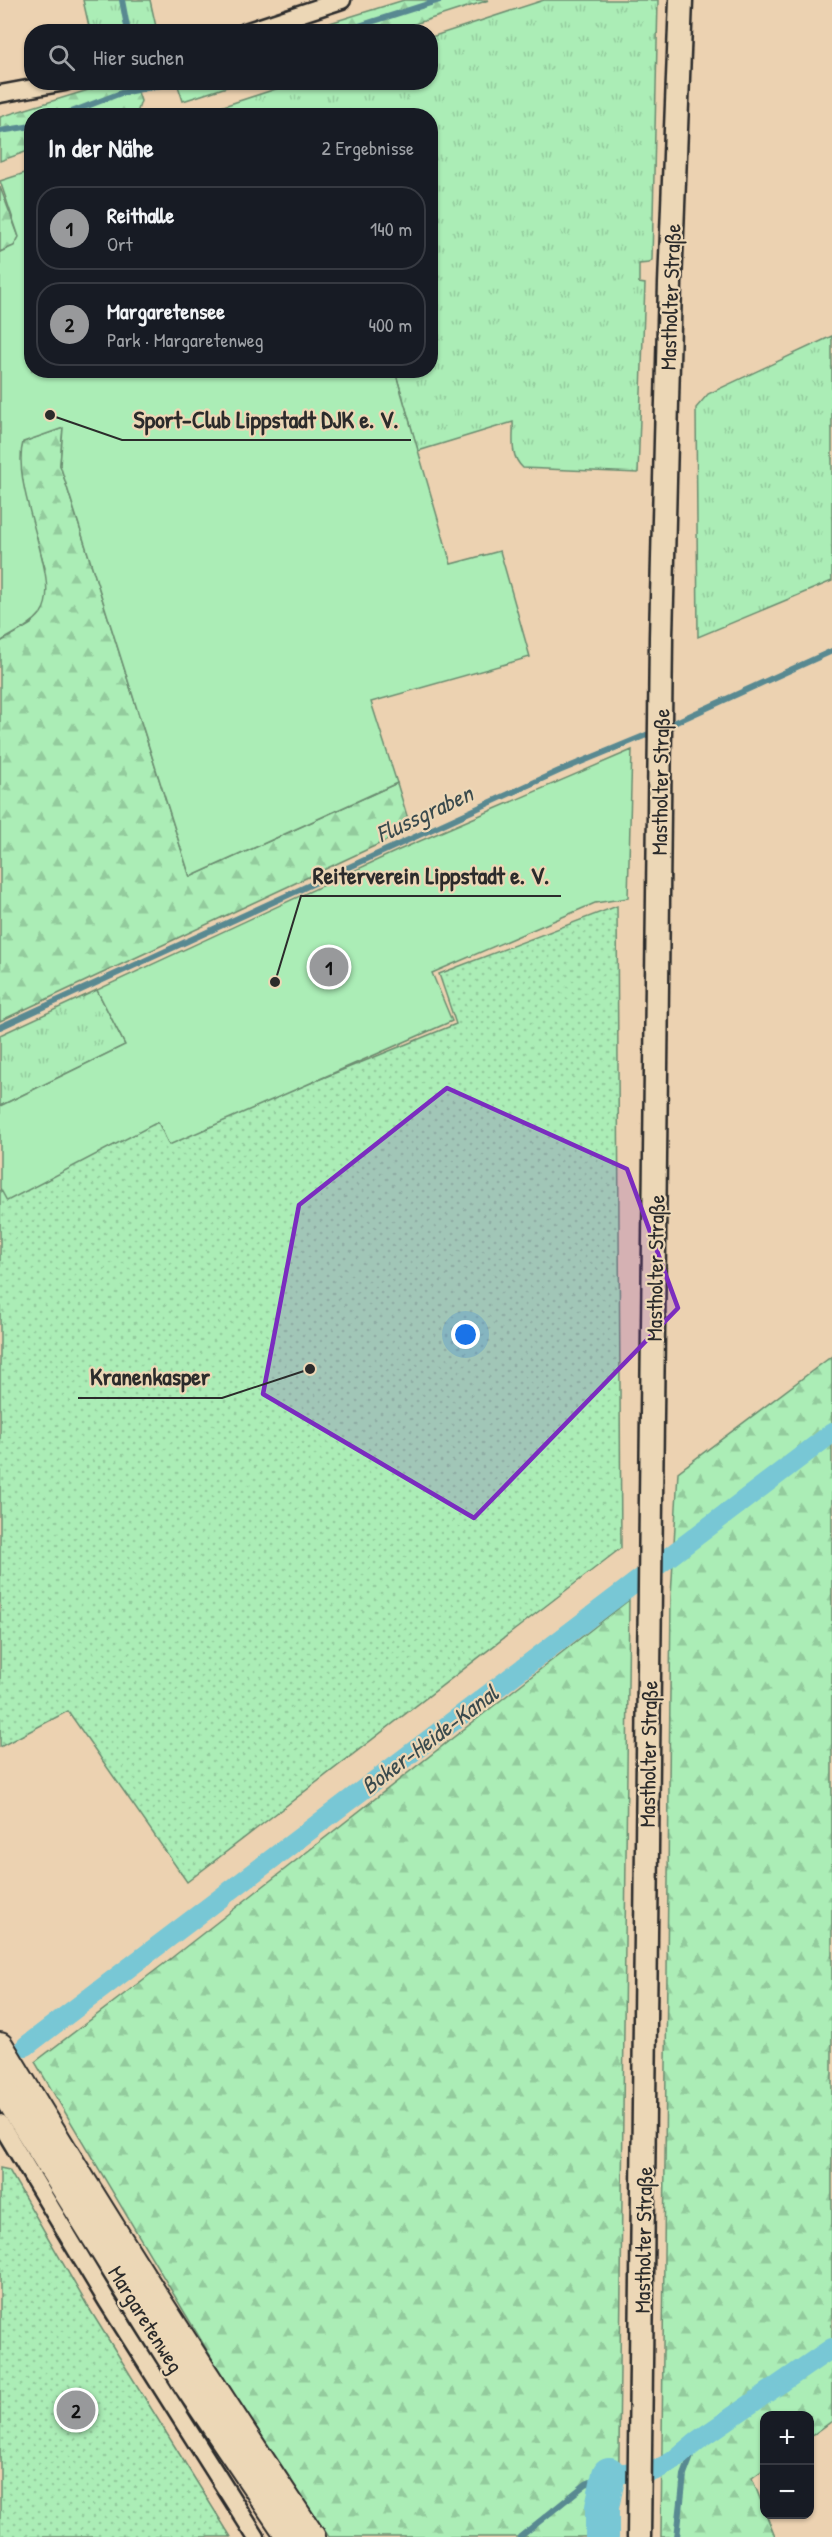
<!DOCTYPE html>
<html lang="de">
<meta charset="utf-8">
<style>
:root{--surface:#171b24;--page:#242831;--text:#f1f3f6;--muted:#9ea1a6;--line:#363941;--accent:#98999b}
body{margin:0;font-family:"Patrick Hand",sans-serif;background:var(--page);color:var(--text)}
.controls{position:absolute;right:18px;bottom:18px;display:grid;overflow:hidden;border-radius:12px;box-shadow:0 2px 4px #0004}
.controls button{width:54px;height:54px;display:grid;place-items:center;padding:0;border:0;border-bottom:2px solid var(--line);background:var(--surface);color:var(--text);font:30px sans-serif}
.you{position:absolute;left:466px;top:1335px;width:21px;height:21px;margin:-15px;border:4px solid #fff;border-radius:50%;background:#1a73e8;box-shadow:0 0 0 9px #1a73e833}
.badge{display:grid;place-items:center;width:39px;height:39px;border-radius:50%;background:var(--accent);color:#111;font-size:20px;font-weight:700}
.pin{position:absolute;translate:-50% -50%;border:3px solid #fff;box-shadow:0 2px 6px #0006}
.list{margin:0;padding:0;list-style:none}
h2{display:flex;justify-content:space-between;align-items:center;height:78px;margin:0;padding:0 24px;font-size:26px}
h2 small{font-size:20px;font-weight:400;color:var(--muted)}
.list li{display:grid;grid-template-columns:39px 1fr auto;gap:18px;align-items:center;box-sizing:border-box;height:84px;margin:0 12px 12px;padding:0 12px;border:2px solid var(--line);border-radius:24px}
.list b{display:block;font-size:22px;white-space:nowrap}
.list p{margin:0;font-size:20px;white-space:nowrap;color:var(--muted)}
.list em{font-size:20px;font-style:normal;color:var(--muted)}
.icon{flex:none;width:33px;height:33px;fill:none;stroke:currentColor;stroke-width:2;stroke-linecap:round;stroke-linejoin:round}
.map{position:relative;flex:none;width:832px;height:2537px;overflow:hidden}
.search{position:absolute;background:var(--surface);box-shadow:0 2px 4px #0004;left:24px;top:24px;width:414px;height:66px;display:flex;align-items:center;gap:15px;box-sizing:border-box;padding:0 21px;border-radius:24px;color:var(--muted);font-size:22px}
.panel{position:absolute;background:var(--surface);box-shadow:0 2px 4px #0004;left:24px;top:108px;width:414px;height:270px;border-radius:24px}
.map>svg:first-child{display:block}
.grass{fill:url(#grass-tufts);stroke:#6b8c70;stroke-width:1.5}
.forest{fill:url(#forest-firs);stroke:#6b8c70;stroke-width:1.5}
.park{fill:url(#park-dots);stroke:#6b8c70;stroke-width:1.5}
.pitch{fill:#abedb6;stroke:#6b8c70;stroke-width:1.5}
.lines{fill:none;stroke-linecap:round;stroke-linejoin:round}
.stream{stroke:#598991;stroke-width:6}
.canal{stroke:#78c7d5;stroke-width:20}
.river{stroke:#78c7d5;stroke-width:34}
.street-casing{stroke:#2b2b2b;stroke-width:21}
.secondary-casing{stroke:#2b2b2b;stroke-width:27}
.primary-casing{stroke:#2b2b2b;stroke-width:30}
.street{stroke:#ecd7b6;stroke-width:16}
.secondary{stroke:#ecd7b6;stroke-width:22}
.primary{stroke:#ecd7b6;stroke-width:26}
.marked{fill:#7b2cbf;fill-opacity:0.2;stroke:#7b2cbf;stroke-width:4.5;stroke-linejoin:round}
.labels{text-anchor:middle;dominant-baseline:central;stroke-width:4.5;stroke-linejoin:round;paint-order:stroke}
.street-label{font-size:22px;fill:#2b2b2b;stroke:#ecd7b6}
.water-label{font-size:24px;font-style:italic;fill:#3a4a4d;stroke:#ecd7b6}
.leader{fill:none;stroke:#2b2b2b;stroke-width:2}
.callout-dot{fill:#2b2b2b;stroke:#ecd7b6;stroke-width:2}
.callout-label{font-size:24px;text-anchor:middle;font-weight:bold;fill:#2b2b2b;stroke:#ecd7b6;stroke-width:4.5;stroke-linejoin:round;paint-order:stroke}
</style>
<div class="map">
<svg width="832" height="2537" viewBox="0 0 832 2537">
<defs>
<pattern id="grass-tufts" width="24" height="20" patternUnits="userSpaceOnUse" patternTransform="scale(1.5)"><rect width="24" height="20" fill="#abedb6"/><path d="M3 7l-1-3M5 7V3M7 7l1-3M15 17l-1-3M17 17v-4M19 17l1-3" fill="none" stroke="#93cb9d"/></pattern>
<pattern id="forest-firs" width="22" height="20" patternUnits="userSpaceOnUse" patternTransform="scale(1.5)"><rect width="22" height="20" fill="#abedb6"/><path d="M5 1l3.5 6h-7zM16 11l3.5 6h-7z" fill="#93cb9d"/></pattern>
<pattern id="park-dots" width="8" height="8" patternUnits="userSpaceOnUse" patternTransform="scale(1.5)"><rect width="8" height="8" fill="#abedb6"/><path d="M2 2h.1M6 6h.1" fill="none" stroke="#93cb9d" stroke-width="1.8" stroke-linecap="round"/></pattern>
</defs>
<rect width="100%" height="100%" fill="#ecd2b1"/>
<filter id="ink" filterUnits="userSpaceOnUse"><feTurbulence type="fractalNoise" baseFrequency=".0167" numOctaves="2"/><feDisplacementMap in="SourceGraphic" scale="12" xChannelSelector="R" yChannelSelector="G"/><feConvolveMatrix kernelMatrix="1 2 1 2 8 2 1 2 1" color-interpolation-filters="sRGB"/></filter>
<g filter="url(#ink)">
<!-- grass -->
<g class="grass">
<path d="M 83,0 L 150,0 L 157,31 L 90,31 Z"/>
<path d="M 544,0 L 658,0 L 652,260 L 649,263 L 639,264 L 639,283 L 645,284 L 638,473 L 523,468 C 509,455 514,439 513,422 L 418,451 L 395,371 L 430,370 L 430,116 L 193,116 L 294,83 L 430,82 L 431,37 Z"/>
<path d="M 832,336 L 832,581 L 698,637 L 696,408 L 708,394 Z"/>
<path d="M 97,990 L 125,1045 L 0,1106 L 0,1035 Z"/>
</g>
<!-- forest -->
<g class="forest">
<path d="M 404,0 L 489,0 L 393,31 L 304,31 Z"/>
<path d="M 111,83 L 135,83 L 141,101 L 137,113 L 129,116 L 32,116 L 31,150 L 0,161 L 0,117 Z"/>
<path d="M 177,83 L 177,82 L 239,83 L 183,101 Z"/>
<path d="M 0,187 L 19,237 L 14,246 L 0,252 Z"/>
<path d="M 63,428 L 60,465 L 190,877 L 397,783 L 411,829 L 0,1021 L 0,642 L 31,624 L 45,568 L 26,503 L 19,456 L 23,442 Z"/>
<path d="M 832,1356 L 832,2421 L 810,2437 L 810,2416 L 764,2416 L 764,2469 L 752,2478 L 775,2537 L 661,2537 L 671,1597 L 678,1472 Z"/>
<path d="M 629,1600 L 618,2537 L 329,2537 L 244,2412 L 35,2062 L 165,1963 Z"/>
</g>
<!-- park -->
<g class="park">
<path d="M 617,906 L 621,1548 L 187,1882 L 68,1711 L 0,1747 L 0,1190 L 234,1082 L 241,1111 L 456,1024 L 439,974 Z"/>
<path d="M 0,2168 L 9,2170 L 87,2305 L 231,2537 L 0,2537 Z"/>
</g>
<!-- pitch -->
<g class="pitch">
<path d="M 31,171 L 32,370 L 395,371 L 451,564 L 500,551 L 530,657 L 371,702 L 397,783 L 190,877 L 60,465 L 63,428 L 23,442 C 10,490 64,581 41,613 C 31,626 14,633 0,642 L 0,252 L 14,246 L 19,237 L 0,181 Z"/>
<path d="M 632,750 L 628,898 L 595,903 L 432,973 L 452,1021 L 169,1145 L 158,1122 L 7,1201 L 0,1188 L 0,1106 L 125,1045 L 97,990 L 399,850 Z"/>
</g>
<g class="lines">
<!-- stream -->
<g class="stream">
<path d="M 122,0 L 128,32"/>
<path d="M 340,32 L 440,0"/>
<path d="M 61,116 L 121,93 L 177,82"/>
<path d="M 0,131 L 32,126"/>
<path d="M 665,727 L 832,651"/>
<path d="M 0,1027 L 559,771 L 656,731"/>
<path d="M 520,2537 L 586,2484 L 609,2474"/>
<path d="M 677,2537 L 684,2475 L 697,2441"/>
</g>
<!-- canal -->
<g class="canal">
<path d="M 26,2046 L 832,1433"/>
<path d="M 609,2474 L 654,2471 L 673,2461 L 697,2441 L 832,2348"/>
</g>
<!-- river -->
<path class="river" d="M 602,2537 L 602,2507 L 609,2474"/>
<!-- street casing -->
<g class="street-casing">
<g id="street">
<path d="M 245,32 L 342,0"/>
<path d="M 0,94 L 65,82"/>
<path d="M 0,2123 L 107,2301 L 256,2537"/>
</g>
</g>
<!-- secondary casing -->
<g class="secondary-casing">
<path id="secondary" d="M 639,2537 L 661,637 L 670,284 L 681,0"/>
</g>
<!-- primary casing -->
<g class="primary-casing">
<g id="primary">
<path d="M 0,2046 C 100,2212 204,2376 312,2537"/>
<path d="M 0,2084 L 186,2383 L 290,2537"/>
</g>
</g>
<!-- street -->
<use href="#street" class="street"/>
<!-- secondary -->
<use href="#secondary" class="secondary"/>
<!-- primary -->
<use href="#primary" class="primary"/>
</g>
</g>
<!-- marked area -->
<path class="marked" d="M 447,1088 L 627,1169 L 678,1308 L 474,1518 L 263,1394 L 299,1205 Z"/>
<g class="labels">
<!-- street labels -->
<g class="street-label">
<text transform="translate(670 297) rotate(-88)">Mastholter Straße</text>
<text transform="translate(660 782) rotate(-89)">Mastholter Straße</text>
<text transform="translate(655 1268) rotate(-89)">Mastholter Straße</text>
<text transform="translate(648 1754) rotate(-89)">Mastholter Straße</text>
<text transform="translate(643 2240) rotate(-89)">Mastholter Straße</text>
<text transform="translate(146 2319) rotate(58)">Margaretenweg</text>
</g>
<!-- water labels -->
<g class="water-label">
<text transform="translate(424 813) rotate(-25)">Flussgraben</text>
<text transform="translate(429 1739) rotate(-37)">Boker-Heide-Kanal</text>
</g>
</g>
<!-- callouts -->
<path class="leader" d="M50 415L122 440H411M275 982L301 896H561M310 1369L222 1398H78"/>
<g class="callout-dot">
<circle cx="50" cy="415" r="6"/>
<circle cx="275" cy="982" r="6"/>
<circle cx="310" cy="1369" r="6"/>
</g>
<g class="callout-label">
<text x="266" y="428">Sport-Club Lippstadt DJK e. V.</text>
<text x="431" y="884">Reiterverein Lippstadt e. V.</text>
<text x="150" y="1385">Kranenkasper</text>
</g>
</svg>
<div class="controls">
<button>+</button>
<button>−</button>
</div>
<div class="you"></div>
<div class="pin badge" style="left:329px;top:967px">1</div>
<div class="pin badge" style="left:76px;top:2410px">2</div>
<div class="search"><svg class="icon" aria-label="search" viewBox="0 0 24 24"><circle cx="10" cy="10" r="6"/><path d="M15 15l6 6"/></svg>Hier suchen</div>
<section class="panel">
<h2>In der Nähe<small>2 Ergebnisse</small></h2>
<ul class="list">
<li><span class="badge">1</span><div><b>Reithalle</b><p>Ort</p></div><em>140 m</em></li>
<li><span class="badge">2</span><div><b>Margaretensee</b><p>Park · Margaretenweg</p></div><em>400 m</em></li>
</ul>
</section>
</div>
